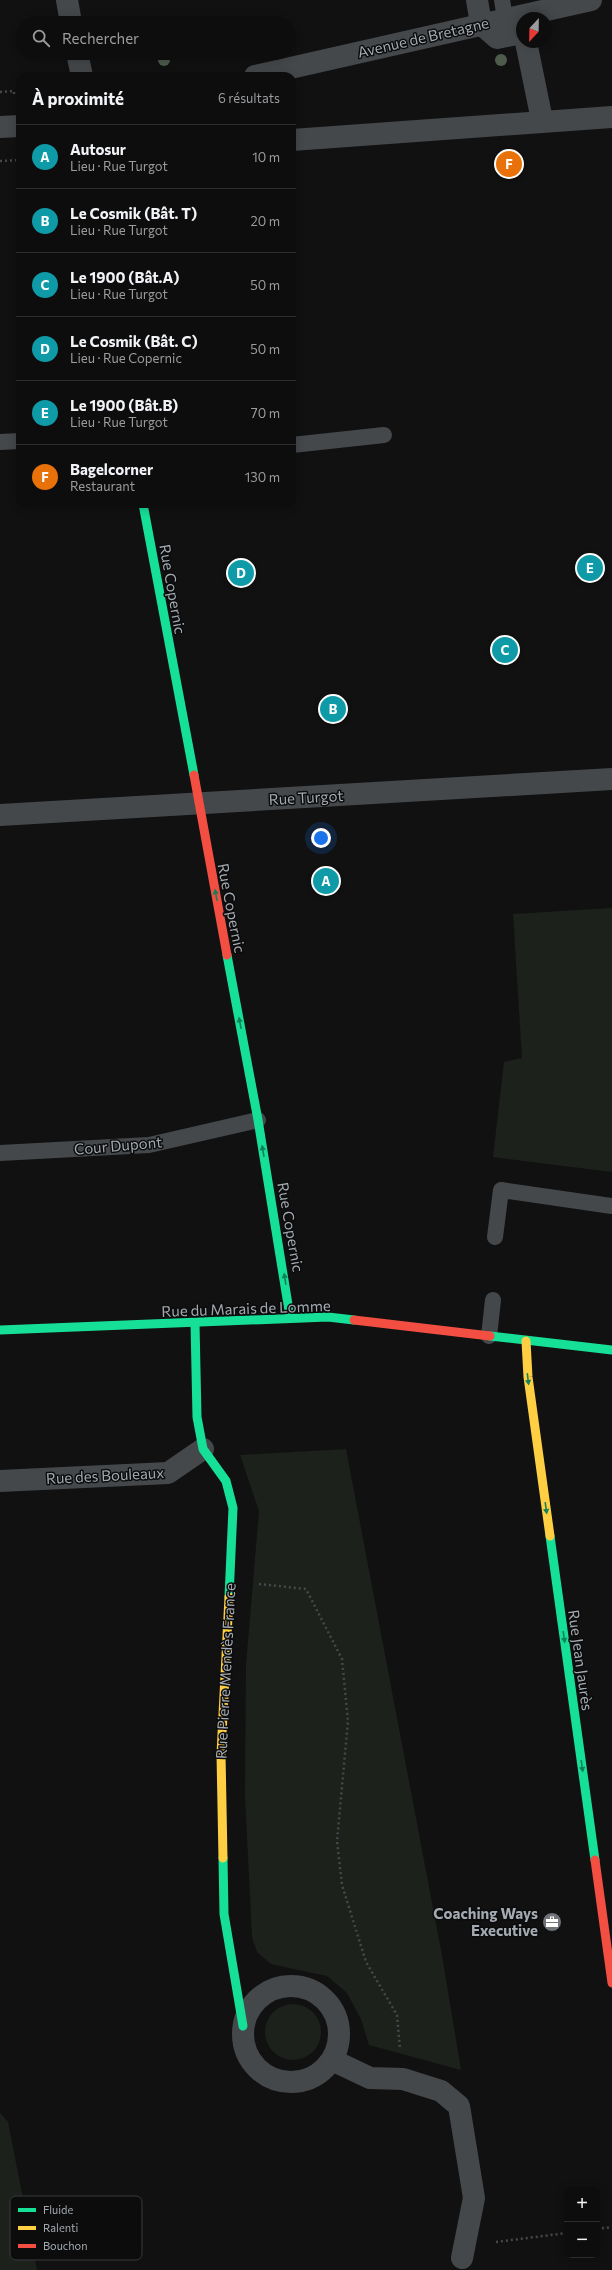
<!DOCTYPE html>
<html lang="fr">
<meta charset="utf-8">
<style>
:root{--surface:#0d0d0e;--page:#1b1b1c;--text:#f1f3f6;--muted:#9a9c9e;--line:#2d2d2e;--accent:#8c9099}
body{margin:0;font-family:Commissioner,sans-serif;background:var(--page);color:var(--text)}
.controls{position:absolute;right:12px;bottom:12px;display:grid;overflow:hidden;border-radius:8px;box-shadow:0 2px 10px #0003}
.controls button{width:36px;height:36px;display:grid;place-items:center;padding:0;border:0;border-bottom:1px solid var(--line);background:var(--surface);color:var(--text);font:20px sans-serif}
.compass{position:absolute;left:516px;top:12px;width:36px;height:36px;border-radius:50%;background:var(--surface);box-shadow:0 2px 10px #0003;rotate:202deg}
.you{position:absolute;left:321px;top:838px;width:14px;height:14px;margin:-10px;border:3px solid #fff;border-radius:50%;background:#1a73e8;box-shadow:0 0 0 6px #1a73e833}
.badge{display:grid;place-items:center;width:26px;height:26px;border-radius:50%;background:var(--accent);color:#fff;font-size:13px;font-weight:700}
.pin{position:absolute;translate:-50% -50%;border:2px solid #fff;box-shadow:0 1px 4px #0006}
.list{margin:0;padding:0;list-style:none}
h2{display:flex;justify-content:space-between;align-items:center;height:52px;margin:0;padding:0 16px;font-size:17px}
h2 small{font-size:13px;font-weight:400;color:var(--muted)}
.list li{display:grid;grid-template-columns:26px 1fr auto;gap:12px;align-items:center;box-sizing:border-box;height:64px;padding:0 16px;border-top:1px solid var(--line)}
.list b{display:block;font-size:15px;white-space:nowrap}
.list p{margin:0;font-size:13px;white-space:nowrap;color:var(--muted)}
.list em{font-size:13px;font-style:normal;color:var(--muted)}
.icon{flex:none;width:22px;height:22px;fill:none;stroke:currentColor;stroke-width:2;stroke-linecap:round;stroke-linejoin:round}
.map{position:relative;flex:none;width:612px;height:2270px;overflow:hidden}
.search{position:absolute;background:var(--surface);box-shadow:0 2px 10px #0003;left:16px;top:16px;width:280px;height:44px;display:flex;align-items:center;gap:10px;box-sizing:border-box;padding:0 14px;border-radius:22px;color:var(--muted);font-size:15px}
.panel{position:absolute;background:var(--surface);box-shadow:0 2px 10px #0003;left:16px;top:72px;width:280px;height:436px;border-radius:12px}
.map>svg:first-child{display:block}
.green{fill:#1c211c}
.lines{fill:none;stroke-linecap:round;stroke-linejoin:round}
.path{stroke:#47484b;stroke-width:2.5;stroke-dasharray:2 3;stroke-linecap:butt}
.lane{stroke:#45484a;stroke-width:16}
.street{stroke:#45484a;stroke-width:22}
.fast{stroke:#16e098;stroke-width:9}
.slow{stroke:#ffcf43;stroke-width:9}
.jam{stroke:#f24e42;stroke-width:9}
.tree{fill:#4e5c4c}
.oneway{fill:#128159}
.labels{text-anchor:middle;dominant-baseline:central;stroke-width:3;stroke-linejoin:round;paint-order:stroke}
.street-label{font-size:15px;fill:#a3aab1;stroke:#0c0c0d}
.poi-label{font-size:15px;font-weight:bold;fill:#a3aab1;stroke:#0c0c0d;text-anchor:end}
.key{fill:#0c0c0d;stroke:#393b3e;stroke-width:1}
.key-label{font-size:11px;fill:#a3aab1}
</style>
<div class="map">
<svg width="612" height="2270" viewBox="0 0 612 2270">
<rect width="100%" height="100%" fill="#111112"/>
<!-- green -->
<g class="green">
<path d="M 612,908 L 612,1172 L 493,1157 L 504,1062 L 522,1058 L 513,914 Z"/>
<path d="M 346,1449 L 441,1950 L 461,2070 L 369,2045 L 361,2019 L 347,1993 L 327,1976 L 271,1964 L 257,1952 L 252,1937 L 245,1796 L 246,1665 L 259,1511 L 240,1455 Z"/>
<circle cx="293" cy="2032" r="28"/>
<path d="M 0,2113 L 8,2122 L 37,2270 L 0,2270 Z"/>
</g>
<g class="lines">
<!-- path -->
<g class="path">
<path d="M 0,92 L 14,91 L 14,96"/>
<path d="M 0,161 L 20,160"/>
<path d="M 259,1584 L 306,1589 L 342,1659 L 348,1721 L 337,1841 L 342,1885 L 366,1962 L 397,2015 L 400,2049"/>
<path d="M 597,2229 L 612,2227"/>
<path d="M 496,2242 L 567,2233"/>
</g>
<!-- lane -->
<g class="lane">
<path d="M 502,0 L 505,18"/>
<path d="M 0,442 L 20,441"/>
<path d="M 292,445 L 384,435"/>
<path d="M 0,1153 L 149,1145 L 258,1120"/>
<path d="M 495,1237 L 501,1190 L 612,1206"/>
<path d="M 489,1336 L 493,1300"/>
</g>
<!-- street -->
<g class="street">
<path d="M 67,0 L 71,23"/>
<path d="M 477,0 L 481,24 L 497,38 L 522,33"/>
<path d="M 526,42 L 542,120"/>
<path d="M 77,53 L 82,76"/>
<path d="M 255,76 L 591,0"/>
<path d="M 0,127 L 20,126"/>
<path d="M 292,140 L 612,117"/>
<path d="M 0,815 L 612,779"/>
<path d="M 0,1481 L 168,1473 L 203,1449"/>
<circle cx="291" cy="2034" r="48"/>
<path d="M 332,2060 L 370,2078 L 403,2079 L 441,2091 L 459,2106 L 474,2198 L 462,2258"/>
</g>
<!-- fast -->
<g class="fast">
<path d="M 143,504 L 194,775"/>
<path d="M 227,955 L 258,1120 L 290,1317"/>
<path d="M 195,1323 L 197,1417 L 203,1449 L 226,1481 L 233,1508 L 229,1597"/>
<path d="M 0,1330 L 328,1317 L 354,1320"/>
<path d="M 490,1336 L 612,1350"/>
<path d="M 550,1536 L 595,1860"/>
<path d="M 223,1858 L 224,1914 L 243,2026"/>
</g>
<!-- slow -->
<g class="slow">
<path d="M 526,1341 L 528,1377 L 550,1536"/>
<path d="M 223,1858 L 221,1754 L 229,1597"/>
</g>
<!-- jam -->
<g class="jam">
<path d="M 194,775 L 227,955"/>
<path d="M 354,1320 L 490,1336"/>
<path d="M 595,1860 L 612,1983"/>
</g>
</g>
<!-- trees -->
<g class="tree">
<circle cx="164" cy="60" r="6"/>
<circle cx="501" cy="60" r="6"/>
</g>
<!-- one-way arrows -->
<defs><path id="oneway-solid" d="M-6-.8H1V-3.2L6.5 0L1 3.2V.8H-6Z"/></defs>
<g class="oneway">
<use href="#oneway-solid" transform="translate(216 895) rotate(-101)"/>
<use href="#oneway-solid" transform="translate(240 1023) rotate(-101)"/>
<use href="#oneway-solid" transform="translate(263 1151) rotate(-100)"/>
<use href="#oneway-solid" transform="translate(285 1279) rotate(-99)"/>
<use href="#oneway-solid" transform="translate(528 1379) rotate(83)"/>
<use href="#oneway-solid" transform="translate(546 1508) rotate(82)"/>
<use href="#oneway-solid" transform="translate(564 1637) rotate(82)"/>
<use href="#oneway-solid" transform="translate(582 1766) rotate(82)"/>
</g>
<!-- icons -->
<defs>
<g id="office-disc" transform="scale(1)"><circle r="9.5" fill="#707479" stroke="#0c0c0d"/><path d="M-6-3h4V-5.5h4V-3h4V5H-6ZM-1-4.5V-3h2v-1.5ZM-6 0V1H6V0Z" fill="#fff"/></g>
</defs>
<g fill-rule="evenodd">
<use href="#office-disc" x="552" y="1922"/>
</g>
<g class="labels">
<!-- street labels -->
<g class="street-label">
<text transform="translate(423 37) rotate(-13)">Avenue de Bretagne</text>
<text transform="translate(173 589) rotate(80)">Rue Copernic</text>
<text transform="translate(306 797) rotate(-3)">Rue Turgot</text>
<text transform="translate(232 908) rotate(79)">Rue Copernic</text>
<text transform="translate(118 1145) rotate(-5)">Cour Dupont</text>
<text transform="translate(291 1227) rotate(80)">Rue Copernic</text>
<text transform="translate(246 1308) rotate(-2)">Rue du Marais de Lomme</text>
<text transform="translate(105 1475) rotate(-3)">Rue des Bouleaux</text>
<text transform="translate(581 1660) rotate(82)">Rue Jean Jaurès</text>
<text transform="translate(225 1671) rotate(-87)">Rue Pierre Mendès France</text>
</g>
<!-- poi labels -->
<g class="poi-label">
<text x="538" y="1913">Coaching Ways<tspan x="538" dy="17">Executive</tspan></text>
</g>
</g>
<!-- legend -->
<rect x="10" y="2196" width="132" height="64" rx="6" class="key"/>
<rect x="18" y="2208" width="18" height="4" fill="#16e098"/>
<rect x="18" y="2226" width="18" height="4" fill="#ffcf43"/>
<rect x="18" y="2244" width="18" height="4" fill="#f24e42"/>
<g class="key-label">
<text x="43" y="2214">Fluide</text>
<text x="43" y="2232">Ralenti</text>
<text x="43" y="2250">Bouchon</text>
</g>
</svg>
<div class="controls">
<button>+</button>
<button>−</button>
</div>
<svg class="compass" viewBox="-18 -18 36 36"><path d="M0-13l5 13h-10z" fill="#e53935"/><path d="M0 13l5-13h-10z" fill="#9a9c9e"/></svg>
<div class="you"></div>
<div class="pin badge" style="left:326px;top:881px;background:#0f9aa8">A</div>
<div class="pin badge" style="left:333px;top:709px;background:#0f9aa8">B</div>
<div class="pin badge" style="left:505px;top:650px;background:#0f9aa8">C</div>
<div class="pin badge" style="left:241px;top:573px;background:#0f9aa8">D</div>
<div class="pin badge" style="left:590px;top:568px;background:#0f9aa8">E</div>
<div class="pin badge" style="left:509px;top:164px;background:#e8710a">F</div>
<div class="search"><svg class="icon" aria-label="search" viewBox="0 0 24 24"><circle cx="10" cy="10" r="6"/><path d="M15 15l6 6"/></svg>Rechercher</div>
<section class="panel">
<h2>À proximité<small>6 résultats</small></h2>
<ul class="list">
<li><span class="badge" style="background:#0f9aa8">A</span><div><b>Autosur</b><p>Lieu · Rue Turgot</p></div><em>10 m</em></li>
<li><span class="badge" style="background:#0f9aa8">B</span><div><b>Le Cosmik (Bât. T)</b><p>Lieu · Rue Turgot</p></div><em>20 m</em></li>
<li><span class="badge" style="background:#0f9aa8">C</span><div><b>Le 1900 (Bât.A)</b><p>Lieu · Rue Turgot</p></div><em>50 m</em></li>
<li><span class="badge" style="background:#0f9aa8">D</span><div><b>Le Cosmik (Bât. C)</b><p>Lieu · Rue Copernic</p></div><em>50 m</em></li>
<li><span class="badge" style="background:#0f9aa8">E</span><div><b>Le 1900 (Bât.B)</b><p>Lieu · Rue Turgot</p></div><em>70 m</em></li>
<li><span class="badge" style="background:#e8710a">F</span><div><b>Bagelcorner</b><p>Restaurant</p></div><em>130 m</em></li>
</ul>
</section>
</div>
